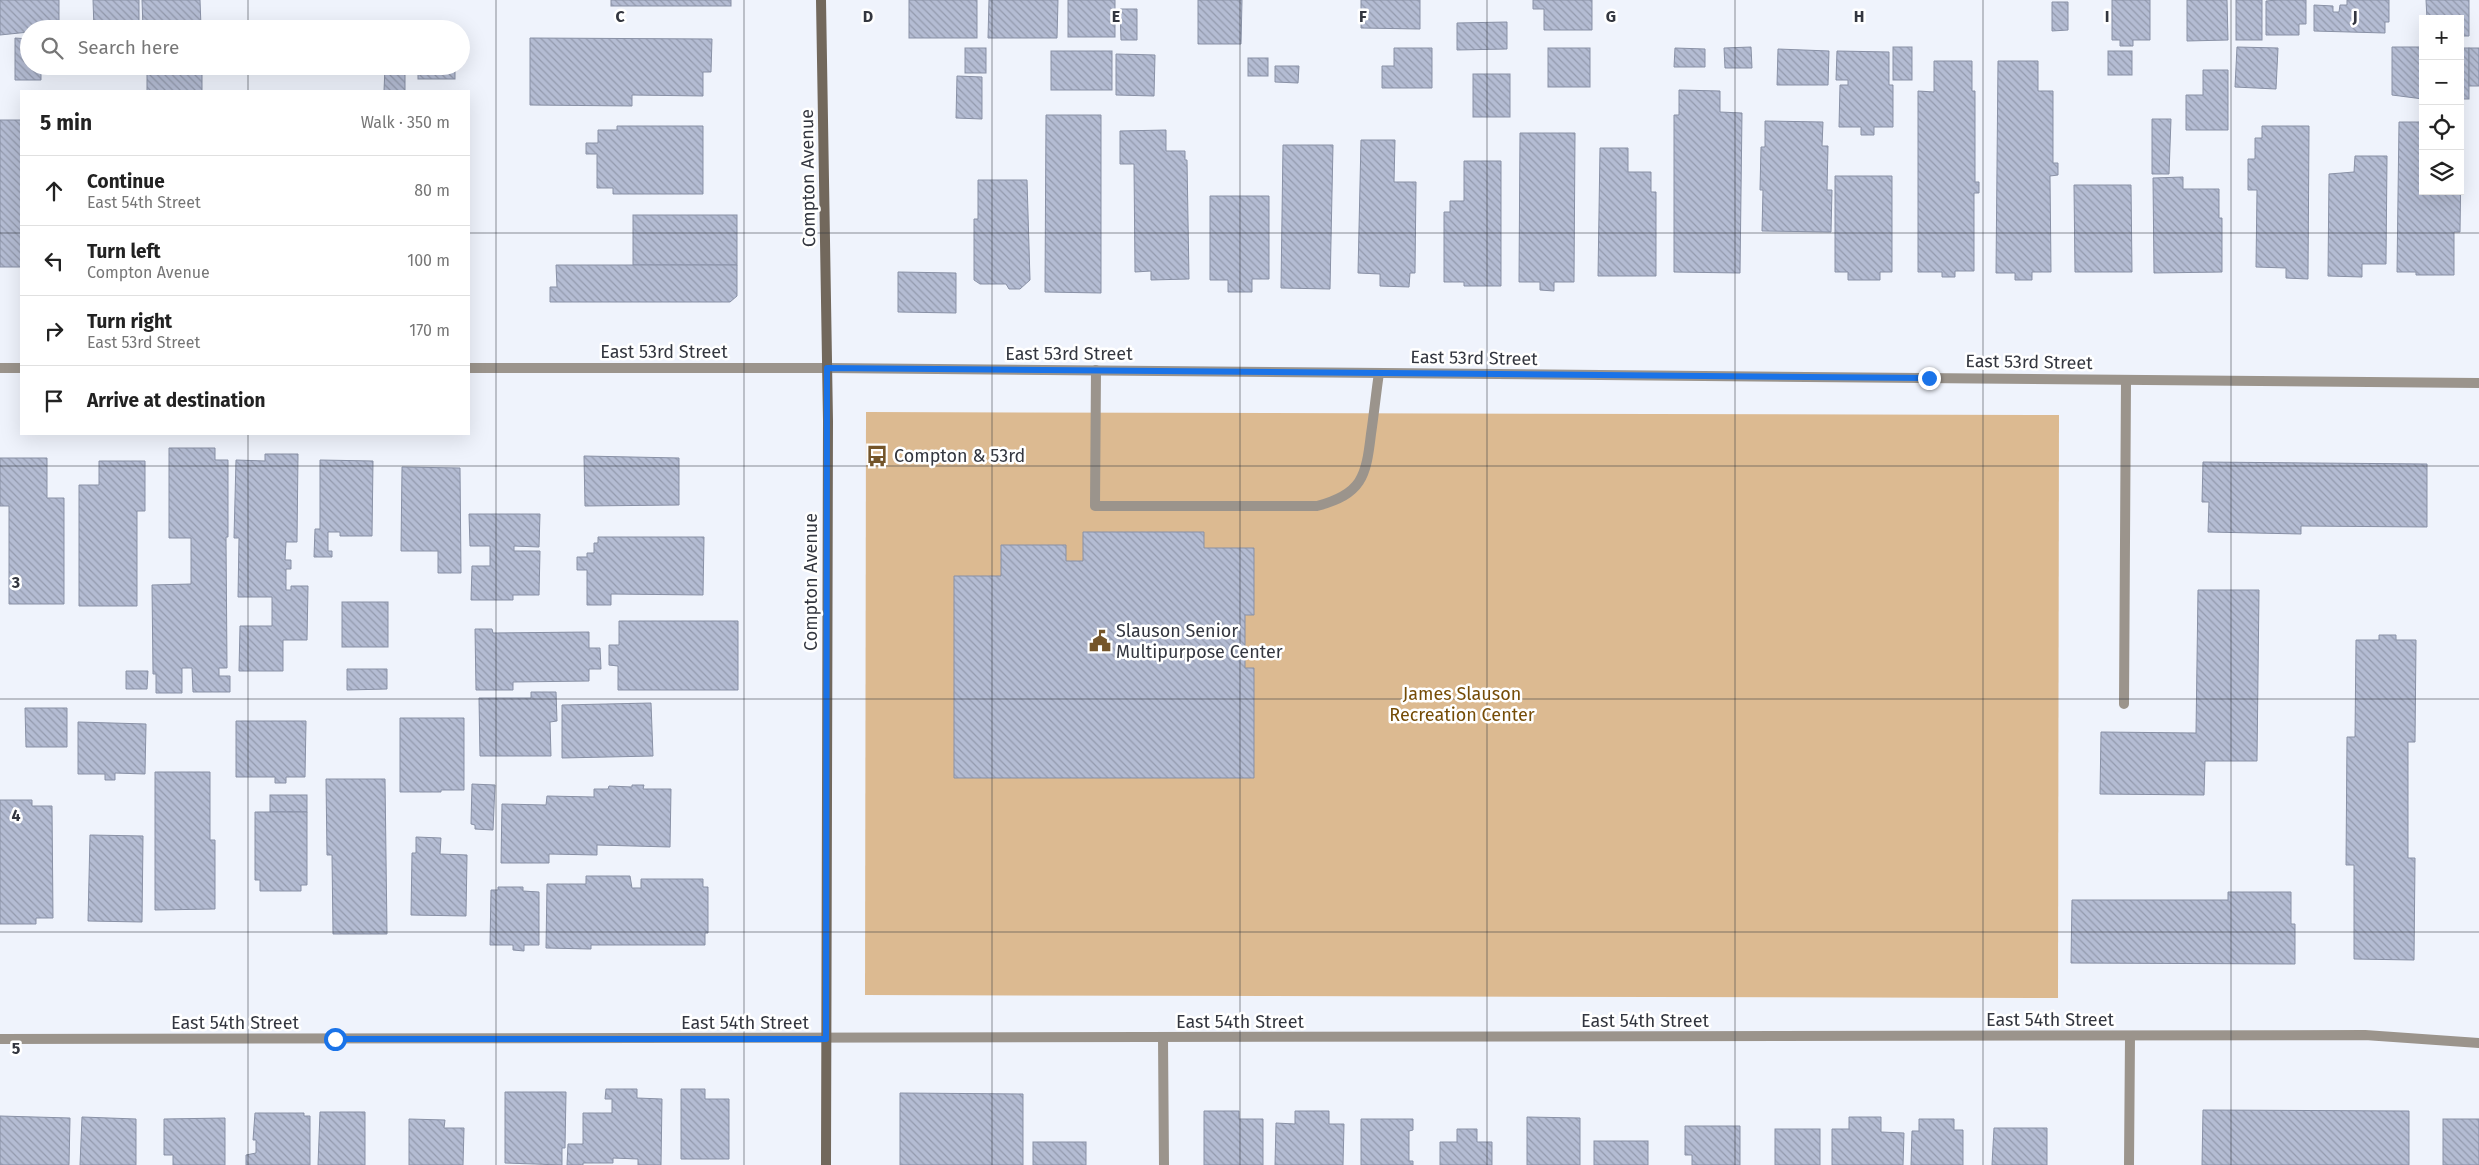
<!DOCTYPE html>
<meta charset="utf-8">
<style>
:root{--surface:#fff;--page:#f2f2f2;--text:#222;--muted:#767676;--line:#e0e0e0}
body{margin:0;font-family:"Fira Sans",sans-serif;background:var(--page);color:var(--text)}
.controls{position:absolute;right:15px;top:15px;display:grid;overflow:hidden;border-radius:0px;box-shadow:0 5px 20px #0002}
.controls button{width:45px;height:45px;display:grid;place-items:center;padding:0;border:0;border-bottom:1px solid var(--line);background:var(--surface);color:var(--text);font:25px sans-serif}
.stop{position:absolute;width:15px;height:15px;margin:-11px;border:4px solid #1a73e8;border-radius:50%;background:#fff}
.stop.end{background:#1a73e8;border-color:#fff;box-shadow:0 1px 5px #0008}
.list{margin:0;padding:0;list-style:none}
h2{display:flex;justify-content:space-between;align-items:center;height:65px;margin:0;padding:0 20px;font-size:21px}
h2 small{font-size:16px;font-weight:400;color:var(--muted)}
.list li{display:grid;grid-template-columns:32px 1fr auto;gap:15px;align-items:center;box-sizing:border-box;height:70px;padding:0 20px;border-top:1px solid var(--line)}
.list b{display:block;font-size:19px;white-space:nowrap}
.list p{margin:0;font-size:16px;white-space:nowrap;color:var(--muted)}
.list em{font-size:16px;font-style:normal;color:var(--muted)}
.icon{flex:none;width:28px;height:28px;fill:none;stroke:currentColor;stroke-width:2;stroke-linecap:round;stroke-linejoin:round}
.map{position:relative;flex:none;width:2479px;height:1165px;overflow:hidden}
.search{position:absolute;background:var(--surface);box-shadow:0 5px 20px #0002;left:20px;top:20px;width:450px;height:55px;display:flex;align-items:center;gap:12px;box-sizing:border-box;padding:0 18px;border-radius:28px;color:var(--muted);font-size:19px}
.panel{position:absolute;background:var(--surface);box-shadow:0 5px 20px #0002;left:20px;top:90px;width:450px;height:345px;border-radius:0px}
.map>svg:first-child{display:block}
.park{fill:#dcba91}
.building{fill:url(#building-back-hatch);stroke:#8991a6}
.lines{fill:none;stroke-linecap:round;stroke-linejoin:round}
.service{stroke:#9b948c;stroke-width:10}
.minor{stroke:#9b948c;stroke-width:10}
.secondary{stroke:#72685c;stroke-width:10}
.route{stroke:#1a73e8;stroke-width:6}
.grid{fill:none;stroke:#33363f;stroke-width:1;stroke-opacity:0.55}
.labels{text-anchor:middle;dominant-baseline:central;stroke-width:5;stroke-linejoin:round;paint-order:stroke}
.street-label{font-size:18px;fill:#33363f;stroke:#fff}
.poi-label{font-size:18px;fill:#33363f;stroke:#fff;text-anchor:start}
.park-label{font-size:18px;fill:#754c06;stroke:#fff}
.grid-label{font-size:16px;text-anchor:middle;font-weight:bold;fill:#33363f;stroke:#fff;stroke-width:5;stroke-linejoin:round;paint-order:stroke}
</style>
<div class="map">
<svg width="2479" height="1165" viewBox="0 0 2479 1165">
<defs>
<pattern id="building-back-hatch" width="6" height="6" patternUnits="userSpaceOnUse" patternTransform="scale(1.25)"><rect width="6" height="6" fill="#b4bcd3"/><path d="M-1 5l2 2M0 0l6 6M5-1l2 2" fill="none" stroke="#939aad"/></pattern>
</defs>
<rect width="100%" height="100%" fill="#eff3fc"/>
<!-- park -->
<path class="park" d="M 866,412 L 2059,415 L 2058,998 L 865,995 Z"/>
<!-- building -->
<g class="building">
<path d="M 0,0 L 59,0 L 59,29 L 29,29 L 29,32 L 0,35 Z"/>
<path d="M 93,0 L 139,0 L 139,29 L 94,29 Z"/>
<path d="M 142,0 L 200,0 L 201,27 L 143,28 Z"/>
<rect x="611" y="0" width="120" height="6"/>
<rect x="909" y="0" width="68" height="38"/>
<path d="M 989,0 L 1058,0 L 1057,38 L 988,38 Z"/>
<rect x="1068" y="0" width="47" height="37"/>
<path d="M 1198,0 L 1242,0 L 1241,44 L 1198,44 Z"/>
<path d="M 1361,0 L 1420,0 L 1420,29 L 1361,28 Z"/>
<path d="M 1533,0 L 1592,0 L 1592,30 L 1544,30 L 1544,9 L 1533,9 Z"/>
<path d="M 2112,0 L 2150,0 L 2150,40 L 2133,40 L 2133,46 L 2120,46 L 2120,40 L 2112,40 Z"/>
<path d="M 2187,0 L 2227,0 L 2228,40 L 2187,41 Z"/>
<rect x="2236" y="0" width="26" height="40"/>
<path d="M 2278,0 L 2306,0 L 2306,24 L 2299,24 L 2299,35 L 2266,35 L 2266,1 Z"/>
<path d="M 2347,0 L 2389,0 L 2389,22 L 2385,22 L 2385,33 L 2314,31 L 2314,5 L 2333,6 L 2333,12 L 2339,12 L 2340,5 L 2347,5 Z"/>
<path d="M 2426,0 L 2469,0 L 2469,36 L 2460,36 L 2460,19 L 2427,19 Z"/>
<path d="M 2052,2 L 2068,2 L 2068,30 L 2052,31 Z"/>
<path d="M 1120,9 L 1137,9 L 1137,40 L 1121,40 Z"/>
<path d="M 1507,22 L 1507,49 L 1457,50 L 1457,23 Z"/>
<path d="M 15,38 L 29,39 L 29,66 L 41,66 L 41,80 L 15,80 Z"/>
<path d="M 530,38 L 712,39 L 711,72 L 703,72 L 703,96 L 632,95 L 632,106 L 530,105 Z"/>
<path d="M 1751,47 L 1752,68 L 1725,68 L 1724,48 Z"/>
<rect x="1893" y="47" width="19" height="33"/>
<path d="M 2237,47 L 2278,48 L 2276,89 L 2235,87 Z"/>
<path d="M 2392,47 L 2423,47 L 2423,99 L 2392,95 Z"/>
<rect x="965" y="48" width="21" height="25"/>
<path d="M 1394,48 L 1432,48 L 1432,88 L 1382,88 L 1382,66 L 1394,66 Z"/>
<rect x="1548" y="48" width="42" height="39"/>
<path d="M 1675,48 L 1705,49 L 1705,67 L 1674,67 Z"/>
<rect x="2460" y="48" width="9" height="51"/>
<rect x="2469" y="48" width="10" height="38"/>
<path d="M 1778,49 L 1829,51 L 1828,85 L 1777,85 Z"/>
<rect x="1051" y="51" width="61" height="39"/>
<path d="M 1837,51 L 1889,52 L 1889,85 L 1893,85 L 1893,127 L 1874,127 L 1874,135 L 1861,135 L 1861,127 L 1839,127 L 1840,85 L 1848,85 L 1848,80 L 1836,80 Z"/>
<rect x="2108" y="51" width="24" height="24"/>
<path d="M 1116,54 L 1155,55 L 1154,96 L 1116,95 Z"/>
<rect x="1248" y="58" width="20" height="18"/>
<path d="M 1934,61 L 1972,61 L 1972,91 L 1975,91 L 1975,182 L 1979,182 L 1979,193 L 1974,193 L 1974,271 L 1955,271 L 1955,277 L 1942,277 L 1942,272 L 1918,272 L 1918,91 L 1934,92 Z"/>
<path d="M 1998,61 L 2038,61 L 2038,91 L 2053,91 L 2053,163 L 2058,163 L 2058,175 L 2050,176 L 2051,272 L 2032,272 L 2032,280 L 2015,280 L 2015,273 L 1996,273 Z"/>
<rect x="147" y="66" width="55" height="25"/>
<rect x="418" y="66" width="37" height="13"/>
<path d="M 1275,66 L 1299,66 L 1298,83 L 1275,82 Z"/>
<path d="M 385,67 L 405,68 L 405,91 L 384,91 Z"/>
<path d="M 2203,70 L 2228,70 L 2228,130 L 2186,130 L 2186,95 L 2203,95 Z"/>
<rect x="1473" y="74" width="37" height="43"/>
<path d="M 957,76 L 982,77 L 982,119 L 956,118 Z"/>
<path d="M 1679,90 L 1720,91 L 1720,112 L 1742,113 L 1740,273 L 1674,272 L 1674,115 L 1679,115 Z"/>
<path d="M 1046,115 L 1101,115 L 1101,293 L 1045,292 Z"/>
<path d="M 2152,119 L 2171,119 L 2169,174 L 2152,174 Z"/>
<rect x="0" y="120" width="21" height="147"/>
<path d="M 1765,121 L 1823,122 L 1822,146 L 1828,146 L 1827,190 L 1832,190 L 1831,232 L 1762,231 L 1763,190 L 1760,190 L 1761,147 L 1765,147 Z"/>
<path d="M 2399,122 L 2423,122 L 2423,191 L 2460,191 L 2461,161 L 2460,232 L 2454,232 L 2454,275 L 2416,275 L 2416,272 L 2397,272 Z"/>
<path d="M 617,126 L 703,126 L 703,194 L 613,194 L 613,188 L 597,188 L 597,154 L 586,154 L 586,143 L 598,143 L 598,130 L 617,130 Z"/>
<path d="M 2262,126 L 2309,126 L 2308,279 L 2286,278 L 2286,268 L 2256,267 L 2257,190 L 2248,190 L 2248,159 L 2255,159 L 2255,138 L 2262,138 Z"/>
<path d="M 1166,130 L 1166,151 L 1185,151 L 1185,160 L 1187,160 L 1189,279 L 1151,280 L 1151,271 L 1135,272 L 1134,164 L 1120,164 L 1120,131 Z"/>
<path d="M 1520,133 L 1575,133 L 1574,282 L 1554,282 L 1554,291 L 1540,290 L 1540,282 L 1519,282 Z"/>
<path d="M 1361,140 L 1395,140 L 1394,182 L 1416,182 L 1415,273 L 1410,273 L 1409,287 L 1380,286 L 1380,274 L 1358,273 Z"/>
<path d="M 1283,145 L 1333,145 L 1330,289 L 1281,288 Z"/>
<path d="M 1600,148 L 1628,148 L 1628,172 L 1651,172 L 1651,192 L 1656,192 L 1656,276 L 1598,276 Z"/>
<path d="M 2355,156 L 2387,156 L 2386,264 L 2362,264 L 2362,277 L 2328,276 L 2329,174 L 2354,172 Z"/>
<path d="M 1464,161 L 1501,161 L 1501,286 L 1464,286 L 1464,282 L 1444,282 L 1444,212 L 1450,212 L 1450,201 L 1464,201 Z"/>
<path d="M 1835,176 L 1892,176 L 1892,272 L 1880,272 L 1880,280 L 1848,280 L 1848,272 L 1835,272 Z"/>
<path d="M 2183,177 L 2183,189 L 2219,189 L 2219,218 L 2222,218 L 2222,272 L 2154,273 L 2153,178 Z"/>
<path d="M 978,180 L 1027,180 L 1030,280 L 1020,289 L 1009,289 L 1006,284 L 980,284 L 974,280 L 974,219 L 978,219 Z"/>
<path d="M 2074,185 L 2131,185 L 2132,272 L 2075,272 Z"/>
<path d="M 1210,196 L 1269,196 L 1269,279 L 1252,279 L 1252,292 L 1228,292 L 1228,280 L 1210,280 Z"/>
<rect x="633" y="215" width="104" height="50"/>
<path d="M 556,265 L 737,265 L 737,296 L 730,302 L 550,302 L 550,287 L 557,287 Z"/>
<path d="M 898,272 L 956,273 L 956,313 L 898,312 Z"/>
<path d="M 169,448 L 215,448 L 215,460 L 228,460 L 228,537 L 226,537 L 227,668 L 219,668 L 219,676 L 230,676 L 230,692 L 193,692 L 192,668 L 182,668 L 182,693 L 156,693 L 156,674 L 153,674 L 152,585 L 191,584 L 191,538 L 169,538 Z"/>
<path d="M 265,454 L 298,454 L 297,542 L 286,542 L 285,560 L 291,560 L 291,569 L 286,569 L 286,590 L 291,590 L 291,586 L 308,586 L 307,640 L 283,640 L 283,671 L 239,671 L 240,626 L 272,626 L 272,597 L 238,597 L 239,538 L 234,538 L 236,460 L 265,461 Z"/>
<path d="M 584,456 L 679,458 L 679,505 L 585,506 Z"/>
<path d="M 0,458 L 47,458 L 47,498 L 64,498 L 64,604 L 9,604 L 9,506 L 0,506 Z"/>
<path d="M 320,460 L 373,461 L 372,536 L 340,536 L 340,532 L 328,532 L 328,551 L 332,551 L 332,557 L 314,557 L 315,529 L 320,529 Z"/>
<path d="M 99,461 L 145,461 L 145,511 L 137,511 L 137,606 L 79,606 L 79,485 L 99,485 Z"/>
<path d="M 2203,462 L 2427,464 L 2427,527 L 2301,526 L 2301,534 L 2208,532 L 2209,502 L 2202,502 Z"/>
<path d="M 402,467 L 460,468 L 461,573 L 438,573 L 438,551 L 401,551 Z"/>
<path d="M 469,514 L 540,514 L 539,547 L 514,546 L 514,551 L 540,551 L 539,595 L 513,595 L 513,600 L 471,600 L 472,566 L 490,566 L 490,546 L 470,546 Z"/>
<path d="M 1083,532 L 1204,532 L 1204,548 L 1254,548 L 1254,615 L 1245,615 L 1245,668 L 1254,668 L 1254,778 L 954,778 L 954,576 L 1001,576 L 1001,545 L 1066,545 L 1066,561 L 1083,561 Z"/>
<path d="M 598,537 L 704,537 L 703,595 L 611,594 L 611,605 L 587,605 L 587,570 L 577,570 L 577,557 L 587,557 L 587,553 L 594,553 L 594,543 L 598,543 Z"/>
<path d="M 2198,590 L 2259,590 L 2257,761 L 2205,761 L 2204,795 L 2100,794 L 2101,732 L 2196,733 Z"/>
<rect x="342" y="602" width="46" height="45"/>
<path d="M 619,621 L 738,621 L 738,690 L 618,690 L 618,666 L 609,665 L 609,645 L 619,645 Z"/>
<path d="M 475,629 L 492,629 L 493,633 L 589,632 L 589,648 L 600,648 L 601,669 L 589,669 L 589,681 L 513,682 L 513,690 L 476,690 Z"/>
<path d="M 2379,635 L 2396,635 L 2396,640 L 2416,640 L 2415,742 L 2408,742 L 2408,858 L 2415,858 L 2414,960 L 2354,959 L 2354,865 L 2346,865 L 2347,737 L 2355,737 L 2356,640 L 2379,640 Z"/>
<path d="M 347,669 L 387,669 L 387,689 L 347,690 Z"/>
<path d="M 126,671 L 148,671 L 147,689 L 126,689 Z"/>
<path d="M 531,692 L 556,692 L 557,721 L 550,722 L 551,756 L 480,756 L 479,698 L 531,698 Z"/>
<path d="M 651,703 L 653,756 L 562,758 L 562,705 Z"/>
<path d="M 25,708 L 67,708 L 67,747 L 26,747 Z"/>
<path d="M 400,718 L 464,718 L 464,790 L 441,790 L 441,792 L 400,792 Z"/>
<path d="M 236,721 L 306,721 L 305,777 L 286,777 L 286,783 L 275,783 L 275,777 L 236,777 Z"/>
<path d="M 78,722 L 146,724 L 145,774 L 115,773 L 115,780 L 105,780 L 105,774 L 78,774 Z"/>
<path d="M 155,772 L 210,772 L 210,840 L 215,840 L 215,909 L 155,910 Z"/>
<path d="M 326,779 L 385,779 L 387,934 L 333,934 L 332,855 L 327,855 Z"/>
<path d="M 472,784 L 495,785 L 493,830 L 475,829 L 475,825 L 471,824 Z"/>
<path d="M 632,785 L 644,785 L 643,789 L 671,789 L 670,847 L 597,845 L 597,855 L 549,854 L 549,863 L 501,863 L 502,804 L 546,805 L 547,796 L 594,797 L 594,789 L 608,789 L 609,786 L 632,787 Z"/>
<rect x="270" y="795" width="37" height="17"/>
<path d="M 0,800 L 32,800 L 32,806 L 52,806 L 53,918 L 36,918 L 36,924 L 0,924 Z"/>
<path d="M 255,812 L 307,812 L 307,885 L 301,885 L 301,891 L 260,891 L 260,880 L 255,880 Z"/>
<path d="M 90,835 L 143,836 L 142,922 L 88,921 Z"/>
<path d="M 416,837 L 441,838 L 440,854 L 467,855 L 466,916 L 411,915 L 412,853 L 416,853 Z"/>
<path d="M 586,876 L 630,876 L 632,888 L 641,888 L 641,879 L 703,879 L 703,887 L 708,887 L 708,933 L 705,933 L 705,945 L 591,945 L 591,949 L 546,948 L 547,884 L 586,884 Z"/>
<path d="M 498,887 L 523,887 L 523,891 L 539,892 L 539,945 L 524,945 L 524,951 L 513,950 L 513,945 L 490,945 L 491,890 L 498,890 Z"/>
<path d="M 2228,892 L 2291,892 L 2291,924 L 2295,924 L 2295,964 L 2071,963 L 2072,900 L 2228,900 Z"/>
<path d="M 606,1089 L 637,1089 L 637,1098 L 662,1099 L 661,1165 L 638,1165 L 638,1159 L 613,1158 L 613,1163 L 583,1163 L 583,1165 L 567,1165 L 568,1144 L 583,1144 L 583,1113 L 612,1113 L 612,1099 L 605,1099 Z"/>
<path d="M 681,1089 L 705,1089 L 705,1099 L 729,1099 L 729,1159 L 681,1159 Z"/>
<path d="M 505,1092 L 566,1092 L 565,1148 L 562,1148 L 562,1165 L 505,1163 Z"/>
<path d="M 900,1093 L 1023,1094 L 1023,1165 L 900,1165 Z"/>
<path d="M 2203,1110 L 2409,1111 L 2409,1165 L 2202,1165 Z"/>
<path d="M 1204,1111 L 1239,1111 L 1239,1119 L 1263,1119 L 1263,1165 L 1204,1165 Z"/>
<path d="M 1295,1111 L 1329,1111 L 1329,1124 L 1344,1124 L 1343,1165 L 1275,1165 L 1276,1123 L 1295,1124 Z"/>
<path d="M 320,1112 L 365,1112 L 365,1165 L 318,1165 Z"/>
<path d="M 255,1113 L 304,1113 L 304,1116 L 310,1116 L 310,1165 L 246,1165 L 246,1155 L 256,1153 L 256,1140 L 253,1140 Z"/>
<path d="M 0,1116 L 70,1118 L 69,1165 L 0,1165 Z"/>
<path d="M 82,1117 L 136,1119 L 136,1165 L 80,1165 Z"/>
<path d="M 1527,1117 L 1580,1118 L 1580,1165 L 1527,1165 Z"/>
<path d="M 1849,1117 L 1881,1117 L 1881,1132 L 1904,1133 L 1903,1165 L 1832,1165 L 1832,1129 L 1849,1129 Z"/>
<path d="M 225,1118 L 225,1165 L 173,1165 L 173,1155 L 164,1155 L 164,1119 Z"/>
<path d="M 409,1119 L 445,1120 L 444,1128 L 464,1128 L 463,1165 L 409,1165 Z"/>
<path d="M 1361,1119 L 1413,1119 L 1413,1130 L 1409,1131 L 1409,1161 L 1413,1161 L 1413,1165 L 1361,1165 Z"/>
<path d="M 1919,1119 L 1954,1119 L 1954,1130 L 1963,1130 L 1963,1165 L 1911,1165 L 1912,1131 L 1919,1131 Z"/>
<rect x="2443" y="1119" width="36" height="46"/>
<path d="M 1685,1126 L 1740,1126 L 1740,1165 L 1692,1165 L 1692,1155 L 1685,1155 Z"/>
<path d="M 1994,1128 L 2047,1128 L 2047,1165 L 1992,1165 Z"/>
<path d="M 1457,1129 L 1477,1129 L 1477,1142 L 1492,1142 L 1492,1165 L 1440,1165 L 1440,1142 L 1457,1142 Z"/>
<rect x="1775" y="1129" width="45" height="36"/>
<rect x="1594" y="1141" width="54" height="24"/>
<rect x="1033" y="1142" width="53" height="23"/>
</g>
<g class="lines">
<!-- service -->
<g class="service">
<path d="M 1096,370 L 1095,506 L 1317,506 C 1362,494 1366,477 1371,434 C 1374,414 1376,393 1379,373"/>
<path d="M 2124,704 L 2126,380"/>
<path d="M 1163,1038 L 1164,1165"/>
<path d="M 2129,1165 L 2130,1036"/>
</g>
<!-- minor -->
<g class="minor">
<path d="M 0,368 L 21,368"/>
<path d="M 469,368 L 827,368 L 2479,383"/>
<path d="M 0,1039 L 2365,1035 L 2479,1043"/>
</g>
<!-- secondary -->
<path class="secondary" d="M 821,0 L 828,421 L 826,1165"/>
</g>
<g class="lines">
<!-- route -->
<path class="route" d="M 335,1039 L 826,1039 L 827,368 L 1929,378"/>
</g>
<!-- grid -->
<path class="grid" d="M 248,0 L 248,29M 496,0 L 496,1165M 744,0 L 744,1165M 992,0 L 992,1165M 1240,0 L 1240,1165M 1487,0 L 1487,1165M 1735,0 L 1735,1165M 1983,0 L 1983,1165M 2231,0 L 2231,1165M 248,66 L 248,91M 0,233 L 21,233M 469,233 L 2479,233M 248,434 L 248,1165M 0,466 L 2479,466M 0,699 L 2479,699M 0,932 L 2479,932"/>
<!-- icons -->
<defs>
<g id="bus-bare" transform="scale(1.725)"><path d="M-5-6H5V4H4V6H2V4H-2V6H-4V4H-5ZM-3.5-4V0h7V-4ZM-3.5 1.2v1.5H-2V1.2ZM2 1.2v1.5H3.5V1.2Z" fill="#74552a" stroke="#fff" stroke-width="2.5" paint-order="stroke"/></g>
<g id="civic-bare" transform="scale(1.725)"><path d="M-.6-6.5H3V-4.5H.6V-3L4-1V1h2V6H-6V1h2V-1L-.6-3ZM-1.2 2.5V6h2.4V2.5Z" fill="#74552a" stroke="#fff" stroke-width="2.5" paint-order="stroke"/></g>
</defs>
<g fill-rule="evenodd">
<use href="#bus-bare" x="877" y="456"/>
<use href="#civic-bare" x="1100" y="641"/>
</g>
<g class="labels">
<!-- street labels -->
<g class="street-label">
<text transform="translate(808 178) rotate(-91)">Compton Avenue</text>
<text x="664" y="352">East 53rd Street</text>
<text x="1069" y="354">East 53rd Street</text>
<text transform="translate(1474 358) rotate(1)">East 53rd Street</text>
<text transform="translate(2029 362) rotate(1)">East 53rd Street</text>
<text transform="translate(811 582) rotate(-90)">Compton Avenue</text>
<text x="2050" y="1020">East 54th Street</text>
<text x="1645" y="1021">East 54th Street</text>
<text x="1240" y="1022">East 54th Street</text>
<text x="235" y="1023">East 54th Street</text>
<text x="745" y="1023">East 54th Street</text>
</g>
<!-- poi labels -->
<g class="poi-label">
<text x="894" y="456">Compton &amp; 53rd</text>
<text x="1116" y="631">Slauson Senior<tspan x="1116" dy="21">Multipurpose Center</tspan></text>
</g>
<!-- park labels -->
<g class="park-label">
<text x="1462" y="694">James Slauson<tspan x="1462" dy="21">Recreation Center</tspan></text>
</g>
</g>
<g class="grid-label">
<text x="620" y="22">C</text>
<text x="868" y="22">D</text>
<text x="1116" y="22">E</text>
<text x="1363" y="22">F</text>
<text x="1611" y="22">G</text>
<text x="1859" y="22">H</text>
<text x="2107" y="22">I</text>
<text x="2355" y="22">J</text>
<text x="16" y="588">3</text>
<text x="16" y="821">4</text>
<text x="16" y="1054">5</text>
</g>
</svg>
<div class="controls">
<button>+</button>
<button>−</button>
<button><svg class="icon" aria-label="locate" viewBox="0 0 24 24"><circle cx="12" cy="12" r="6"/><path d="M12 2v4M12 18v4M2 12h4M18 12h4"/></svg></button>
<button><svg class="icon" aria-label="layers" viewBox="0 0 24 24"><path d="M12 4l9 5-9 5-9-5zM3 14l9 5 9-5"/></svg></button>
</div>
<div class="stop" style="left:335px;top:1039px"></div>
<div class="stop end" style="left:1929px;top:378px"></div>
<div class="search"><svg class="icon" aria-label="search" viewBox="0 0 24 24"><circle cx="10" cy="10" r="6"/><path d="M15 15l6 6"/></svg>Search here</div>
<section class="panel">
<h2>5 min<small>Walk · 350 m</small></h2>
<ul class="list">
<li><svg class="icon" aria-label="ahead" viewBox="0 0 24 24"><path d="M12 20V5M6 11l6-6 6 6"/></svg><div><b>Continue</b><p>East 54th Street</p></div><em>80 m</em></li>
<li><svg class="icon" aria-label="left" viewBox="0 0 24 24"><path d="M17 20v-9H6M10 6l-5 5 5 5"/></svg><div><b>Turn left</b><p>Compton Avenue</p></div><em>100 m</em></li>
<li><svg class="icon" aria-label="right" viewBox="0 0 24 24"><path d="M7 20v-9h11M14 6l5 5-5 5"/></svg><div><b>Turn right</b><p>East 53rd Street</p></div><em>170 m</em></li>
<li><svg class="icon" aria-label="arrive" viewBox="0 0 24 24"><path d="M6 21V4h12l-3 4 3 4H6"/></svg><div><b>Arrive at destination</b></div></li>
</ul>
</section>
</div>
